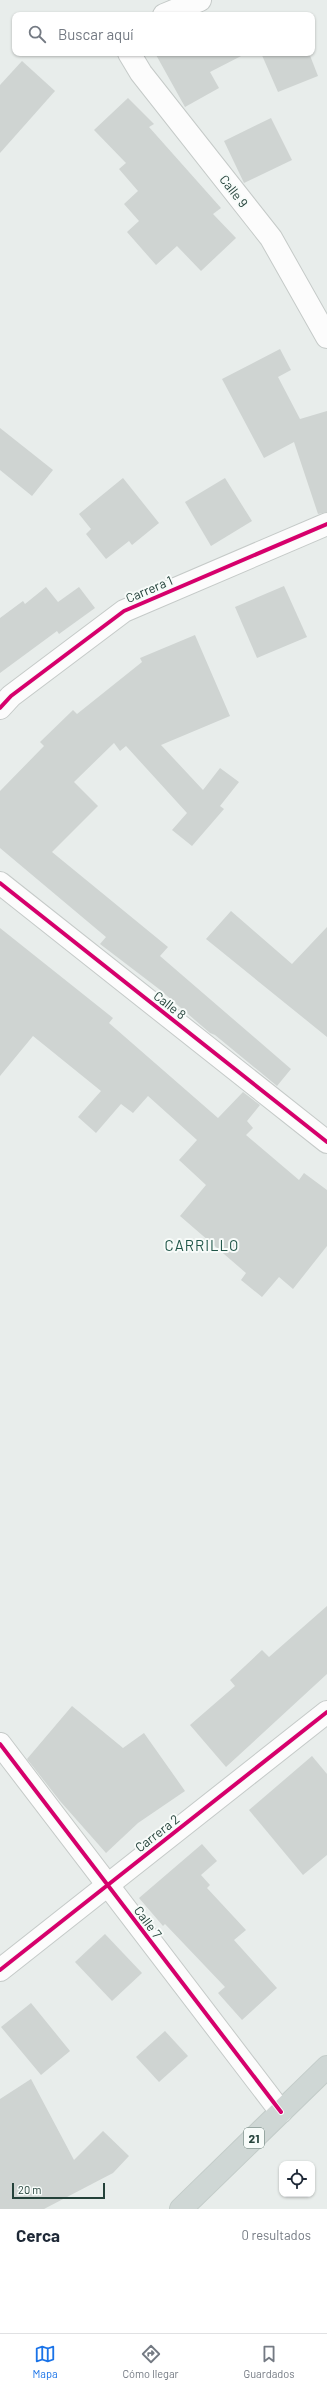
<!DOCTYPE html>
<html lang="es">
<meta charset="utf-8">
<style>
:root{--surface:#fff;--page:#f2f2f3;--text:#1f2937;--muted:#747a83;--line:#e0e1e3;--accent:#1a73e8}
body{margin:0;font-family:Barlow,sans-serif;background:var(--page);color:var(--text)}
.controls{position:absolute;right:12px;bottom:12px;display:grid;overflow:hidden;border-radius:8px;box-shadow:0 1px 3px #0004}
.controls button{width:36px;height:36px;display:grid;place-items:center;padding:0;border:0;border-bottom:1px solid var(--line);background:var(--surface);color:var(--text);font:20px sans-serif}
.scale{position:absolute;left:12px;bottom:10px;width:93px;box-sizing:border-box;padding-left:4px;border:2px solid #24423a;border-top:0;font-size:11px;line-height:14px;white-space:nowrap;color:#24423a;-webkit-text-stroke:3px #f7fbf9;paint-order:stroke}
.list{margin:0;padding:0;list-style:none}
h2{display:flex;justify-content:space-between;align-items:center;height:52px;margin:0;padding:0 16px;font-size:17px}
h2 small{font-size:13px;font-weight:400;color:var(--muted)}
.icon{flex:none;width:22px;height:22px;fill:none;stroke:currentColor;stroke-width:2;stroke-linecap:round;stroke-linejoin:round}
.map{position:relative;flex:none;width:327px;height:2209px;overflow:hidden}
.search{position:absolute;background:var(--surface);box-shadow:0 1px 3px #0004;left:12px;right:12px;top:12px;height:44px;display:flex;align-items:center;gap:10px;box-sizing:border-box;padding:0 14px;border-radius:8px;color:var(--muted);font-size:15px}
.sheet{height:124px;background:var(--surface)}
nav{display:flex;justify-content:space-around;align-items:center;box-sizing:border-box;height:56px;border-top:1px solid var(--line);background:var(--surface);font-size:11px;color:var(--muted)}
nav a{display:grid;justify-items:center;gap:2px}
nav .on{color:var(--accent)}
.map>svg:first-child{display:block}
.building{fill:#cfd4d2}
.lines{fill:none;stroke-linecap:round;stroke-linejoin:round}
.street-casing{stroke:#c5cac8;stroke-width:24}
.primary-casing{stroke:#c3ccc9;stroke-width:24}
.street{stroke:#fcfcfc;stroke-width:22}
.primary{stroke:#cfd7d5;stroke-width:22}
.cycleway-casing{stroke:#f7fbf9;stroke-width:6}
.cycleway{stroke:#d6006c;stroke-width:4}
.labels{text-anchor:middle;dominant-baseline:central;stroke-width:4;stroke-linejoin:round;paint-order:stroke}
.shield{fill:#f7fbf9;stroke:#637a73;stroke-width:1}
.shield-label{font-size:12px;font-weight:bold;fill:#24423a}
.street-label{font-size:13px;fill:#24423a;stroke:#f7fbf9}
.quarter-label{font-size:15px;letter-spacing:1px;fill:#1f5548;stroke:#f7fbf9}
</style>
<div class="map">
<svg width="327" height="2209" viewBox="0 0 327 2209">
<rect width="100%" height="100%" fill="#e8edeb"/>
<!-- building -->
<g class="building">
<path d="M 155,53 L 247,53 L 210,72 L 219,88 L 185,107 Z"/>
<path d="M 261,53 L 309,53 L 318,76 L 278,92 Z"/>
<path d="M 22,61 L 55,91 L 0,153 L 0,85 Z"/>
<path d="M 128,98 L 154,124 L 149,127 L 221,208 L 213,214 L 236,238 L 201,271 L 177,246 L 156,265 L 127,232 L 139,221 L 124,204 L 138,191 L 119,169 L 126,163 L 94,130 Z"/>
<path d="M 271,118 L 292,160 L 244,183 L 224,141 Z"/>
<path d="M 280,349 L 291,370 L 278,377 L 300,419 L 327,411 L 327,512 L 318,514 L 294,442 L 264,458 L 222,379 Z"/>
<path d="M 0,428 L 53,470 L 32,496 L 0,470 Z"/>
<path d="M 123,478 L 159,523 L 132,545 L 129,541 L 106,559 L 86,534 L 91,529 L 79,514 Z"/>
<path d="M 225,478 L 252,521 L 211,546 L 185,502 Z"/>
<path d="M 284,586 L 307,637 L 257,658 L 235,607 Z"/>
<path d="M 46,587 L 58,602 L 79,587 L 95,608 L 59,634 L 57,631 L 0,673 L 0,618 L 23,601 L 25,604 Z"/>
<path d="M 195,635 L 230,716 L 161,745 L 203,790 L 220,768 L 239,782 L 220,806 L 224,809 L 192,846 L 172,830 L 187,813 L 126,746 L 120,751 L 114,743 L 74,782 L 98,806 L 52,852 L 168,947 L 160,956 L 291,1069 L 277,1086 L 215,1035 L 210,1033 L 159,989 L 100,944 L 106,937 L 0,848 L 0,791 L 44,746 L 40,742 L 73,710 L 77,714 L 142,662 L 140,658 Z"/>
<path d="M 231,911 L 292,964 L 327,927 L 327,1037 L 206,939 Z"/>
<path d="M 0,928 L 113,1018 L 109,1023 L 218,1118 L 243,1092 L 260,1105 L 247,1121 L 253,1128 L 246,1135 L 299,1180 L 304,1173 L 327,1190 L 327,1246 L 293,1289 L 279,1277 L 262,1297 L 241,1280 L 246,1273 L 180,1216 L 206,1185 L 179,1160 L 197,1140 L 148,1096 L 133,1113 L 121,1104 L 96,1133 L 78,1117 L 101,1091 L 33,1036 L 0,1076 Z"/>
<path d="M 327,1606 L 327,1674 L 226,1767 L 190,1725 L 235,1686 L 230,1680 L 262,1650 L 269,1657 Z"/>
<path d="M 72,1706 L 123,1748 L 144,1733 L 185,1791 L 138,1823 L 106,1853 L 60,1801 L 27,1759 Z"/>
<path d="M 312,1756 L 327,1774 L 327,1855 L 303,1875 L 249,1810 Z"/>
<path d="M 202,1844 L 217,1861 L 201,1875 L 210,1885 L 207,1888 L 246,1930 L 234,1940 L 277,1988 L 242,2020 L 218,1993 L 225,1987 L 165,1924 L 163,1926 L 139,1898 Z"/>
<path d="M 105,1934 L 142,1973 L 112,2001 L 75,1962 Z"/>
<path d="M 31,2003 L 70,2051 L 41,2075 L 1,2027 Z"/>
<path d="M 165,2031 L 188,2056 L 159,2082 L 136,2057 Z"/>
<path d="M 31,2079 L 74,2160 L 103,2131 L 129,2156 L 113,2173 L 44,2209 L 0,2209 L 0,2099 Z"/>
</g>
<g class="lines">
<!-- street casing -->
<g class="street-casing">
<g id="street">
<path d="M 164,15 L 200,0"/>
<path d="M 129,53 L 141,73 L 271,238 L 327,337"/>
<path d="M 0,708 L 11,696 L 124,611 L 327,524"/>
<path d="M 0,883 L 327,1142"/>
<path d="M 0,1744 L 281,2112"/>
<path d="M 0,1970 L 327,1712"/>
</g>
</g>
<!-- primary casing -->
<g class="primary-casing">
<path id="primary" d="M 181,2209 L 327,2067"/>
</g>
<!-- street -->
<use href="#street" class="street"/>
<!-- primary -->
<use href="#primary" class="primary"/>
<!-- cycleway casing -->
<g class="cycleway-casing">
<g id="cycleway">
<path d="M 0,708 L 11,696 L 124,611 L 327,524"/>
<path d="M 0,883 L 327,1142"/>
<path d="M 0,1744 L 281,2112"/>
<path d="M 0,1970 L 327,1712"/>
</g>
</g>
<!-- cycleway -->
<use href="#cycleway" class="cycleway"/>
</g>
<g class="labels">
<!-- shield labels -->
<rect class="shield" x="244" y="2128" width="20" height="20" rx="3"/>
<g class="shield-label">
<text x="254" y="2138">21</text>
</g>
<!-- street labels -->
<g class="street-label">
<text transform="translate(234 191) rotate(52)">Calle 9</text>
<text transform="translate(149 589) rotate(-23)">Carrera 1</text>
<text transform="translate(170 1005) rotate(38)">Calle 8</text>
<text transform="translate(157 1833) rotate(-38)">Carrera 2</text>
<text transform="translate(148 1922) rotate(53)">Calle 7</text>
</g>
<!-- quarter labels -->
<g class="quarter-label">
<text x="202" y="1245">CARRILLO</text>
</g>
</g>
</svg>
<div class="controls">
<button><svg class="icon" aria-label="locate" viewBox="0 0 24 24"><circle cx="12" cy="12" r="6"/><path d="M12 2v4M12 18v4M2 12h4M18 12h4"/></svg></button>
</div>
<div class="scale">20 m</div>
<div class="search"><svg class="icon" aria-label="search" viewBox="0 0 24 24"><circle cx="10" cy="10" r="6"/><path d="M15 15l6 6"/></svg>Buscar aquí</div>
</div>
<section class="sheet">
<h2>Cerca<small>0 resultados</small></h2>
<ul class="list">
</ul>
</section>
<nav>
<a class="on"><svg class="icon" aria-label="map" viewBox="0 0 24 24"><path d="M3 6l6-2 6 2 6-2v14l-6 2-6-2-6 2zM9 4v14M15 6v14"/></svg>Mapa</a>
<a><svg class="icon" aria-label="directions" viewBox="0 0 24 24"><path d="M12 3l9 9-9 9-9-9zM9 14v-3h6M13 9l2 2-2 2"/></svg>Cómo llegar</a>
<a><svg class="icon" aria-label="saved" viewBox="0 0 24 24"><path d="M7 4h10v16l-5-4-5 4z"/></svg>Guardados</a>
</nav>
